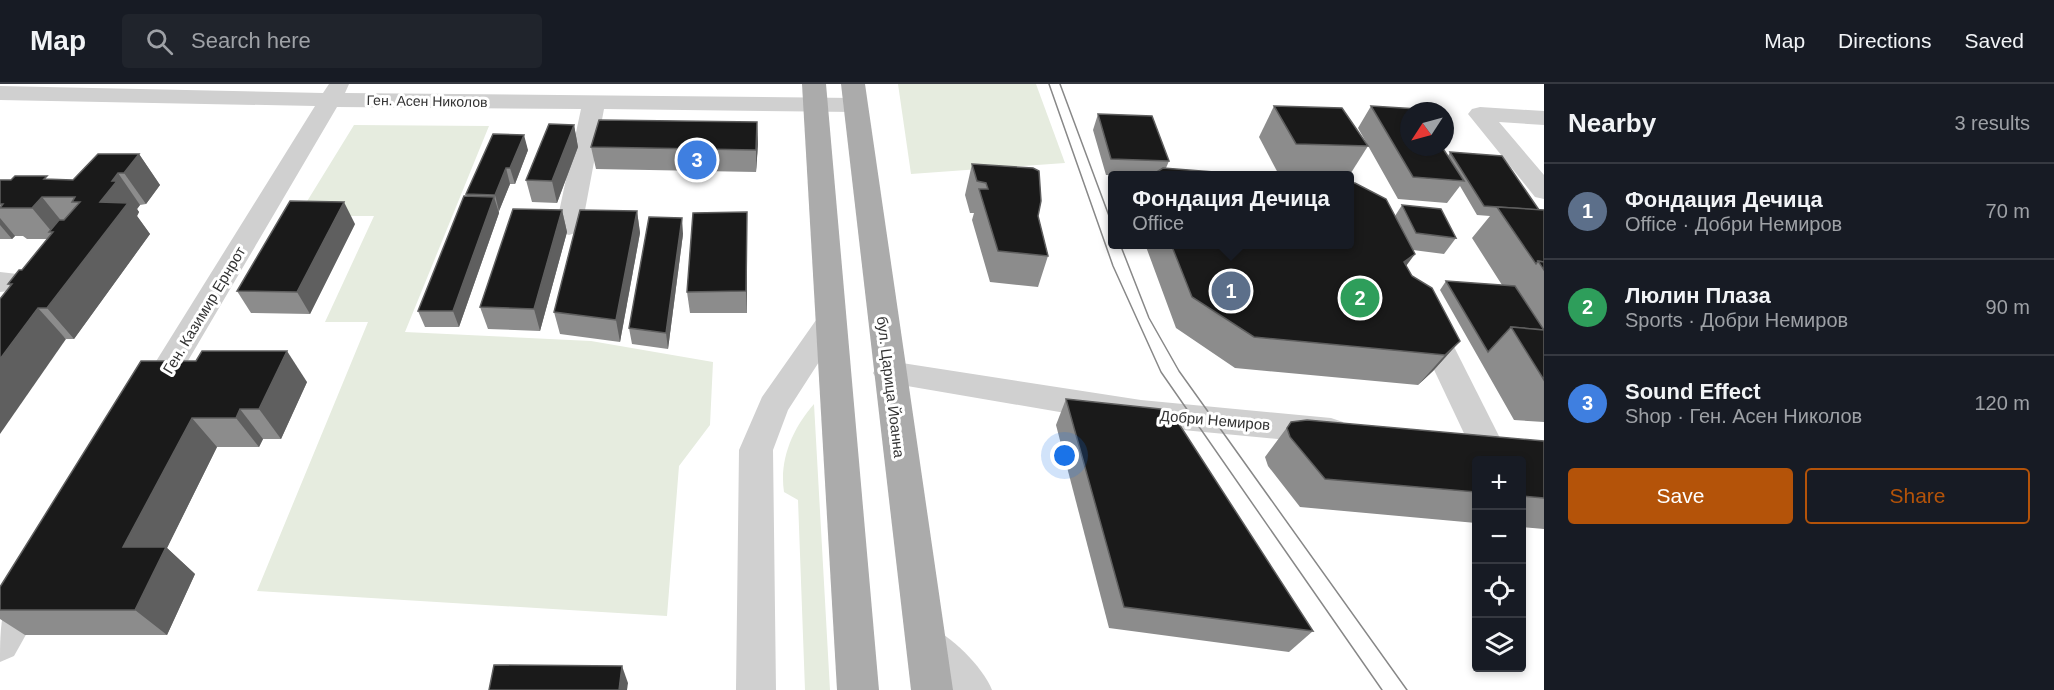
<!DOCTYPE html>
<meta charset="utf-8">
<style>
:root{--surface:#171b24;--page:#20242c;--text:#f1f3f6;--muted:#9ea1a6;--line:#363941;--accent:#b45309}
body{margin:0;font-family:Arial,sans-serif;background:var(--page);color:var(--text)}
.controls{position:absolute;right:18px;bottom:18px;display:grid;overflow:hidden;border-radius:6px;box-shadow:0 3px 9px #0003}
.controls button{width:54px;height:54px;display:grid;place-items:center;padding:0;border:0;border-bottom:2px solid var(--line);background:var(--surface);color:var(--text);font:30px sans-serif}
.compass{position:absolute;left:1400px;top:18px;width:54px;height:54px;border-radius:50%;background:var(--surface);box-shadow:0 3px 9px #0003;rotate:234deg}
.you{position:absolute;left:1065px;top:372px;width:21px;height:21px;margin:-15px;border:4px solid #fff;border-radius:50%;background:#1a73e8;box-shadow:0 0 0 9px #1a73e833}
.badge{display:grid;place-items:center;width:39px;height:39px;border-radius:50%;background:var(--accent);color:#fff;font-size:20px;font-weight:700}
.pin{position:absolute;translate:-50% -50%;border:3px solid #fff;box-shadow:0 2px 6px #0006}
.popup{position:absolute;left:1108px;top:87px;width:246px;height:78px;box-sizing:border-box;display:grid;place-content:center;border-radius:6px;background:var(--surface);filter:drop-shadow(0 2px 4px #0005);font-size:20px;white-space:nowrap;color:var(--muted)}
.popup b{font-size:22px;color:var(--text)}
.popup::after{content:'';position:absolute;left:50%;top:100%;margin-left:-12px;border:12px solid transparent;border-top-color:var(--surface)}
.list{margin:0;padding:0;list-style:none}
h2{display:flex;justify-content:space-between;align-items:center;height:78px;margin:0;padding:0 24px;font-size:26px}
h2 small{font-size:20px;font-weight:400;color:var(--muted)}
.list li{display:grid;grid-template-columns:39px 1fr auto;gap:18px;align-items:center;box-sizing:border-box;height:96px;padding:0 24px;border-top:2px solid var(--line)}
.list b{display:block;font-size:22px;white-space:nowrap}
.list p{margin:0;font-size:20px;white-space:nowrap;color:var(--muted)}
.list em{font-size:20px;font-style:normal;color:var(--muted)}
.actions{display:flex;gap:12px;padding:18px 24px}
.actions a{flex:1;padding:14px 0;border:2px solid var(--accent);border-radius:6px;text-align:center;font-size:21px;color:var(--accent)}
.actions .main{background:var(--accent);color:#fff}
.icon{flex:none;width:33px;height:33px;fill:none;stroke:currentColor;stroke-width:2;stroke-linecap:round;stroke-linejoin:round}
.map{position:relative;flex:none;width:1544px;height:606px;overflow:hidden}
header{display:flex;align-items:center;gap:36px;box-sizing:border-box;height:84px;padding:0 30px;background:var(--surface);border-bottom:2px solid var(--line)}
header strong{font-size:28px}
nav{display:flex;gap:33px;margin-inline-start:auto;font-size:21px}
.search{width:420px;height:54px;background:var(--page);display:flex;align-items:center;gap:15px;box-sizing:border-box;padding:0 21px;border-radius:6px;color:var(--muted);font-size:22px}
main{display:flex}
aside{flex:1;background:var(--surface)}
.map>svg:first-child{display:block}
.green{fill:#e6ecdf}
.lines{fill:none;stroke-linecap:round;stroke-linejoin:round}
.minor{fill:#d0d0d0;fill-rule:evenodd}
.major{fill:#ababab;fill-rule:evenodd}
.tram{stroke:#888;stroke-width:1.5}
.wall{fill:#8c8c8c}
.shaded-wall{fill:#5f5f5f}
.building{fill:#1a1a1a;stroke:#5f5f5f;stroke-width:1.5}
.labels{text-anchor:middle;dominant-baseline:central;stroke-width:6;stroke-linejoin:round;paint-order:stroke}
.far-street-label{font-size:14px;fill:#333;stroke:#fff}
.street-label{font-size:15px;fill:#333;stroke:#fff}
</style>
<header>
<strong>Map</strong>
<div class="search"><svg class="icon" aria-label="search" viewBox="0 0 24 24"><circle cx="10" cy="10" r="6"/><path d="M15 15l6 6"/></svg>Search here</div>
<nav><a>Map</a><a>Directions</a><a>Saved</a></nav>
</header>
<main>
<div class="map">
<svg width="1544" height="606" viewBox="0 0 1544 606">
<rect width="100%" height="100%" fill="#fff"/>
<!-- green -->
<g class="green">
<path d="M 898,0 L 1036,0 L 1065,79 L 911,90 Z"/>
<path d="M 354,41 L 489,42 L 405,248 L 591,257 L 713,278 L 710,341 L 679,382 L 667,532 L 257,507 L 368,238 L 325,238 L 374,132 L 298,132 Z"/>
<path d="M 814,320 L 830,606 L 805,606 L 798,416 L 784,408 C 779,375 793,344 814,320 Z"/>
</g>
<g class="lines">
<!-- minor -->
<g class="minor">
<path d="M 329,0 L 349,0 L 345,9 L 854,14 L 862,16 L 865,21 L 862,26 L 854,28 L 604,25 L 582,142 L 578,148 L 569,151 L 560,148 L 556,142 L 581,25 L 337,23 L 162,321 L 151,324 L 140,321 L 135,312 L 140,303 L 315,22 L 0,16 L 0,2 L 323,9 Z"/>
<path d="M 1480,23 L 1544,27 L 1544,41 L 1499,38 L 1544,91 L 1544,115 L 1535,113 L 1468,30 L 1472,25 Z"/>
<path d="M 0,188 L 26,191 L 30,198 L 26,205 L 0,208 Z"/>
<path d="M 831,225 L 841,229 L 846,236 L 788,326 L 773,366 L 776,606 L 736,606 L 739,366 L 762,313 L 821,229 Z"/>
<path d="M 1426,226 L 1436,230 L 1441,237 L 1504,362 L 1499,372 L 1487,375 L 1475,372 L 1470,362 L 1411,237 L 1416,230 Z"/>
<path d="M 889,277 L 1141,316 L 1331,334 L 1343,338 L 1347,347 L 1343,356 L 1331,360 L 1141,342 L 878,297 L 873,289 L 878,281 Z"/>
<path d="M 32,489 L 45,494 L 51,506 L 14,572 L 0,578 C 0,544 0,503 32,489 Z"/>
<path d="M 926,541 C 950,550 983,583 992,606 L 944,606 L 912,573 L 906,560 L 912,547 Z"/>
</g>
<!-- major -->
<g class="major">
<path d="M 802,0 L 826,0 L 879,606 L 837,606 Z"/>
<path d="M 841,0 L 865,0 L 953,606 L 911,606 Z"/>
</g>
<!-- tram -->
<g class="tram">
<path d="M 1049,0 L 1113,182 L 1161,288 L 1382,606"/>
<path d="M 1060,0 L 1112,140"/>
<path d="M 1120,160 L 1149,234 L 1179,287 L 1407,606"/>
</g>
</g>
<!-- wall -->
<g class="wall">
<path d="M 1274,22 L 1368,62 L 1349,92 L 1279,91 L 1259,53 Z"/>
<path d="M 1371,22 L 1448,72 L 1450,68 L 1539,126 L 1544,126 L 1544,338 L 1514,336 L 1440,206 L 1446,197 L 1502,201 L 1472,154 L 1490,132 L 1477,131 L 1460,102 L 1447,119 L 1398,115 L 1358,44 Z"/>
<path d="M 1098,30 L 1169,77 L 1166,84 L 1232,92 L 1106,91 L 1093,46 Z"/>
<path d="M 757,38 L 758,60 L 756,88 L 596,85 L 591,63 Z"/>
<path d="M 574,41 L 578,63 L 557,119 L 532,118 L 526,96 Z"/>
<path d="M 528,66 L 515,100 L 510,100 L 499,127 L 499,129 L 459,243 L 425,243 L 418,227 L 467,113 L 466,110 Z"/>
<path d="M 139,70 L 160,101 L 146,120 L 140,121 L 137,125 L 139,128 L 137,132 L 150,150 L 74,255 L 66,255 L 8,200 L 22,186 L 47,155 L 27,155 L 23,152 L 15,152 L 12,155 L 0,155 L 0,96 L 73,96 Z"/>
<path d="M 972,80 L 1038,132 L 1048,172 L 1038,203 L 990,198 L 972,136 L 974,129 L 970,129 L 965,111 Z"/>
<path d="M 1402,121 L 1456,154 L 1444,170 L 1413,166 L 1406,182 L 1412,192 L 1460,257 L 1433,287 L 1418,301 L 1235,284 L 1176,244 L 1145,160 L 1350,160 L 1395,132 Z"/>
<path d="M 562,126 L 567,148 L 540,247 L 488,245 L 480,223 Z"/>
<path d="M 637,127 L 640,149 L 620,258 L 560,250 L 554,228 Z"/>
<path d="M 355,140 L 310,230 L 251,229 L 237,207 Z"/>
<path d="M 683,150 L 668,265 L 632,260 L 629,244 Z"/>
<path d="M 747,150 L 747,229 L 690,229 L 687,208 Z"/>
<path d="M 141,277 L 307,298 L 281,355 L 263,355 L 259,363 L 217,363 L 167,464 L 195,490 L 167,551 L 25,551 L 0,535 L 0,503 Z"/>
<path d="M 1066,315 L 1313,547 L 1289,568 L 1109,544 L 1056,341 Z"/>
<path d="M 1291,338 L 1544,357 L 1544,445 L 1521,443 L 1521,376 L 1476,376 L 1476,439 L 1300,423 L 1268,382 L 1265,373 Z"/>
</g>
<!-- shaded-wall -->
<g class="shaded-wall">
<path d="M 757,38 L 758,60 L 756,88 L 756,66 Z"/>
<path d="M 574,41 L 578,63 L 557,119 L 552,97 Z"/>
<path d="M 524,51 L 528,66 L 515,100 L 510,84 Z"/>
<path d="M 139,70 L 160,101 L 146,120 L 124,89 Z"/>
<path d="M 506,84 L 510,100 L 499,127 L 495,111 Z"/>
<path d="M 118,89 L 140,121 L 137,125 L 139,128 L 137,132 L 150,150 L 74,255 L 47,224 L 100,118 L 112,97 Z"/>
<path d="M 42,113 L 67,144 L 52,148 L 32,124 Z"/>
<path d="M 494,113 L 499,129 L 459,243 L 453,227 Z"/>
<path d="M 344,118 L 355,140 L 310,230 L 297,208 Z"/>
<path d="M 562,126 L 567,148 L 540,247 L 534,225 Z"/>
<path d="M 637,127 L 640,149 L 620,258 L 616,236 Z"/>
<path d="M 747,128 L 747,229 L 746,207 Z"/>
<path d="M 0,134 L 15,152 L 12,155 L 0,141 Z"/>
<path d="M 682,134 L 683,150 L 668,265 L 666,249 Z"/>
<path d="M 1415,170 L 1392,201 L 1404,178 Z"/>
<path d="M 38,224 L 66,255 L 0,350 L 0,275 Z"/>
<path d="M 1460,257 L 1433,287 L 1418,301 L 1445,271 Z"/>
<path d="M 287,267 L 307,298 L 281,355 L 259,325 Z"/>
<path d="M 240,325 L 263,355 L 259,363 L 236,334 Z"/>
<path d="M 192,334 L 217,363 L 167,464 L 195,490 L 167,551 L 135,526 L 123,463 Z"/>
<path d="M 622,582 L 628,599 L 627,606 L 619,606 Z"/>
</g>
<!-- building -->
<g class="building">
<path d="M 1274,22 L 1342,24 L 1368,62 L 1296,60 Z"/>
<path d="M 1371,22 L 1418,25 L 1419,27 L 1409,27 L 1409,63 L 1442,63 L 1464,97 L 1413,93 Z"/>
<path d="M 1098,30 L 1152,32 L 1169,77 L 1111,75 Z"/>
<path d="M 599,36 L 757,38 L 756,66 L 591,63 Z"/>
<path d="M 549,40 L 574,41 L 552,97 L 526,96 Z"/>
<path d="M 493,50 L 524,51 L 510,84 L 506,84 L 495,111 L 466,110 Z"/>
<path d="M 1450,68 L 1502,72 L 1539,126 L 1484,122 Z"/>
<path d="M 98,70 L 139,70 L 124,89 L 118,89 L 112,97 L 117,97 L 100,118 L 128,119 L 47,224 L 38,224 L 0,275 L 0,215 L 12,200 L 8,200 L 19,186 L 22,186 L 53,148 L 49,148 L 59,136 L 64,136 L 80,118 L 72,118 L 75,113 L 42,113 L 32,124 L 0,124 L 3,120 L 0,120 L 0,96 L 11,96 L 15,92 L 47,92 L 44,95 L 73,96 Z"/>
<path d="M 972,80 L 1033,84 L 1039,87 L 1041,117 L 1038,132 L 1048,172 L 998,167 L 979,105 L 988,105 L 986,99 L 977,97 Z"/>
<path d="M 1163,84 L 1227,89 L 1232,92 L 1150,92 Z"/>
<path d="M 1350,99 L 1355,99 L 1386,115 L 1415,170 L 1404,178 L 1412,192 L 1432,204 L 1460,257 L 1445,271 L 1254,253 L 1192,213 L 1171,160 L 1350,160 Z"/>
<path d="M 464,112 L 494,113 L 453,227 L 418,227 Z"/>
<path d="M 290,117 L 344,118 L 297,208 L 237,207 Z"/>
<path d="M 1402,121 L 1441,125 L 1456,154 L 1416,149 Z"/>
<path d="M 1497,123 L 1544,126 L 1544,178 L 1538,177 L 1536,180 Z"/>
<path d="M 513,125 L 562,126 L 534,225 L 480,223 Z"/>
<path d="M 580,126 L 637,127 L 616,236 L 554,228 Z"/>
<path d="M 747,128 L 746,207 L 687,208 L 693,129 Z"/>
<path d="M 649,133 L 682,134 L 666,249 L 629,244 Z"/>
<path d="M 1538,177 L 1544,178 L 1544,186 Z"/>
<path d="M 1446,197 L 1515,202 L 1544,246 L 1511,243 L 1488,268 Z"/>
<path d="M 1511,243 L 1544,246 L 1544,296 Z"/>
<path d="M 202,267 L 287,267 L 259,325 L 240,325 L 236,334 L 192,334 L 123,463 L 166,463 L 135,526 L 0,526 L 0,503 L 141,277 L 196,277 Z"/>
<path d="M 1066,315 L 1170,326 L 1313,547 L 1124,523 Z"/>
<path d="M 1307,336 L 1544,357 L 1544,414 L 1521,412 L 1521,376 L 1476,376 L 1476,408 L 1325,395 L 1290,353 L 1287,344 L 1291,338 Z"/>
<path d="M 494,581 L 622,582 L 619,606 L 489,606 Z"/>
</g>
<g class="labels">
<!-- far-street labels -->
<g class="far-street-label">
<text transform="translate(427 17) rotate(1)">Ген. Асен Николов</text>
</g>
<!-- street labels -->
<g class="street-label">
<text transform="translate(204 226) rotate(-59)">Ген. Казимир Ернрот</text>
<text transform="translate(891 303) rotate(83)">бул. Царица Йоанна</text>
<text transform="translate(1215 336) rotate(5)">Добри Немиров</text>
</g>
</g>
</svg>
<div class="controls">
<button>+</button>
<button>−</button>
<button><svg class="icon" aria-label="locate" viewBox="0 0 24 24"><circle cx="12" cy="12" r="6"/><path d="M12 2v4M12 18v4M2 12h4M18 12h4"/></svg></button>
<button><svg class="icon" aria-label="layers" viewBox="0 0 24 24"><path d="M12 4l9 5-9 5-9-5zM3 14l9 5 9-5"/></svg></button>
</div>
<svg class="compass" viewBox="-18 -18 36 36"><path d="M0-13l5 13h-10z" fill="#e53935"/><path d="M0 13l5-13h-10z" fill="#9ea1a6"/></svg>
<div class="you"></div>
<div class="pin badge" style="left:1231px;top:207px;background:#5c6f8a">1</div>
<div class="popup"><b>Фондация Дечица</b>Office</div>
<div class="pin badge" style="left:1360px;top:214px;background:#2e9e5b">2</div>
<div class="pin badge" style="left:697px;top:76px;background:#3f7fe0">3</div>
</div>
<aside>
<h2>Nearby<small>3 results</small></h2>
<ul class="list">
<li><span class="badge" style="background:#5c6f8a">1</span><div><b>Фондация Дечица</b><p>Office · Добри Немиров</p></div><em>70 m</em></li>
<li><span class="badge" style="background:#2e9e5b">2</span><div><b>Люлин Плаза</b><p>Sports · Добри Немиров</p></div><em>90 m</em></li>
<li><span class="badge" style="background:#3f7fe0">3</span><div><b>Sound Effect</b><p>Shop · Ген. Асен Николов</p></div><em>120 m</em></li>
</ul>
<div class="actions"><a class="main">Save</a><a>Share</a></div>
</aside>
</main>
